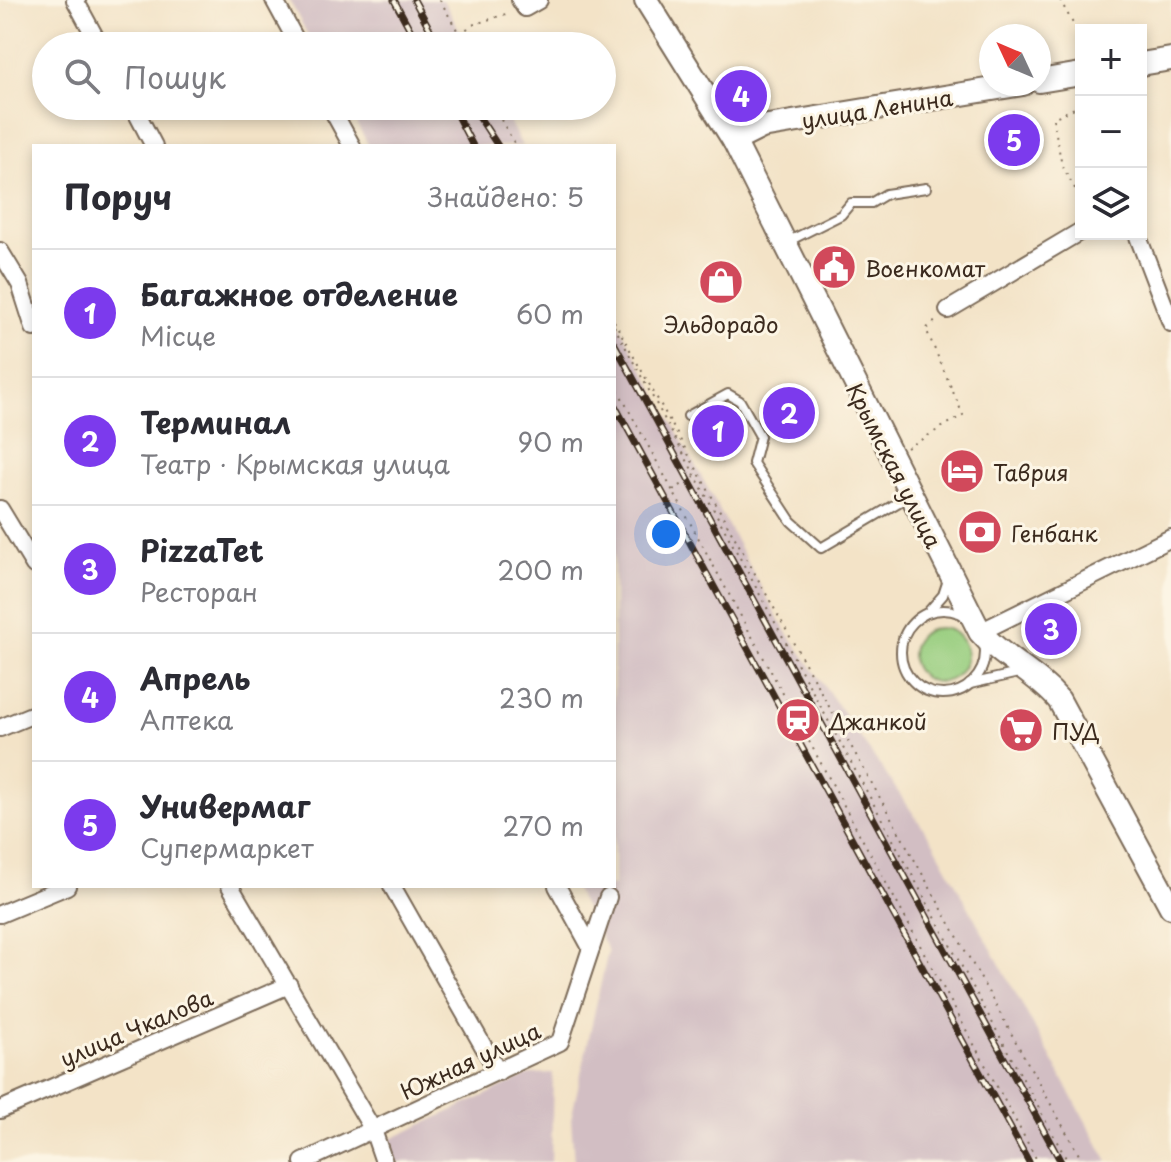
<!DOCTYPE html>
<html lang="uk">
<meta charset="utf-8">
<style>
:root{--surface:#fff;--page:#f7f7f7;--text:#2b2b33;--muted:#7c7c81;--line:#e1e1e2;--accent:#7c3aed}
body{margin:0;font-family:"Playpen Sans",sans-serif;background:var(--page);color:var(--text)}
.controls{position:absolute;right:24px;top:24px;display:grid;overflow:hidden;border-radius:0px;box-shadow:0 4px 12px #0003}
.controls button{width:72px;height:72px;display:grid;place-items:center;padding:0;border:0;border-bottom:2px solid var(--line);background:var(--surface);color:var(--text);font:40px sans-serif}
.compass{position:absolute;left:979px;top:24px;width:72px;height:72px;border-radius:50%;background:var(--surface);box-shadow:0 4px 12px #0003;rotate:314deg}
.you{position:absolute;left:666px;top:534px;width:28px;height:28px;margin:-20px;border:6px solid #fff;border-radius:50%;background:#1a73e8;box-shadow:0 0 0 12px #1a73e833}
.badge{display:grid;place-items:center;width:52px;height:52px;border-radius:50%;background:var(--accent);color:#fff;font-size:26px;font-weight:700}
.pin{position:absolute;translate:-50% -50%;border:4px solid #fff;box-shadow:0 2px 8px #0006}
.list{margin:0;padding:0;list-style:none}
h2{display:flex;justify-content:space-between;align-items:center;height:104px;margin:0;padding:0 32px;font-size:34px}
h2 small{font-size:26px;font-weight:400;color:var(--muted)}
.list li{display:grid;grid-template-columns:52px 1fr auto;gap:24px;align-items:center;box-sizing:border-box;height:128px;padding:0 32px;border-top:2px solid var(--line)}
.list b{display:block;font-size:30px;white-space:nowrap}
.list p{margin:0;font-size:26px;white-space:nowrap;color:var(--muted)}
.list em{font-size:26px;font-style:normal;color:var(--muted)}
.icon{flex:none;width:44px;height:44px;fill:none;stroke:currentColor;stroke-width:2;stroke-linecap:round;stroke-linejoin:round}
.map{position:relative;flex:none;width:1171px;height:1162px;overflow:hidden}
.search{position:absolute;background:var(--surface);box-shadow:0 4px 12px #0003;left:32px;top:32px;width:584px;height:88px;display:flex;align-items:center;gap:20px;box-sizing:border-box;padding:0 28px;border-radius:44px;color:var(--muted);font-size:30px}
.panel{position:absolute;background:var(--surface);box-shadow:0 4px 12px #0003;left:32px;top:144px;width:584px;height:744px;border-radius:0px}
.map>svg:first-child{display:block}
.industrial{fill:#d2bec3}
.green{fill:#98ce7f;stroke:#6a7c4e;stroke-width:2}
.lines{fill:none;stroke-linecap:round;stroke-linejoin:round}
.service-casing{stroke:#7b6b59;stroke-width:12}
.minor-casing{stroke:#7b6b59;stroke-width:20}
.secondary-casing{stroke:#7b6b59;stroke-width:26}
.path{stroke:#7b6b59;stroke-width:2;stroke-dasharray:2 6;stroke-linecap:butt}
.service{stroke:#fff;stroke-width:8}
.minor{stroke:#fff;stroke-width:16}
.secondary{stroke:#fff;stroke-width:22}
.rail-casing{stroke:#3b2a1e;stroke-width:7}
.rail{stroke:#fcf5e5;stroke-width:4;stroke-dasharray:12;stroke-linecap:butt}
.labels{text-anchor:middle;dominant-baseline:central;stroke-width:6;stroke-linejoin:round;paint-order:stroke}
.street-label{font-size:22px;fill:#3b2a1e;stroke:#fcf5e5}
.poi-label{font-size:22px;fill:#3b2a1e;stroke:#fcf5e5;text-anchor:start}
</style>
<div class="map">
<svg width="1171" height="1162" viewBox="0 0 1171 1162">
<rect width="100%" height="100%" fill="#fcf5e5"/>
<filter id="ink" filterUnits="userSpaceOnUse"><feTurbulence type="fractalNoise" baseFrequency=".0125" numOctaves="2"/><feDisplacementMap in="SourceGraphic" scale="16" xChannelSelector="R" yChannelSelector="G"/><feConvolveMatrix kernelMatrix="1 2 1 2 8 2 1 2 1" color-interpolation-filters="sRGB"/></filter>
<filter id="wash" filterUnits="userSpaceOnUse"><feTurbulence type="fractalNoise" baseFrequency=".006" numOctaves="4" result="noise"/><feDisplacementMap in="SourceGraphic" scale="32" xChannelSelector="R" yChannelSelector="G"/><feGaussianBlur stdDeviation="1.8" result="paint"/><feColorMatrix in="noise" values="0 0 0 0 0 0 0 0 0 0 0 0 0 0 0 0 0 1.4 0 .05"/><feComposite in="paint" operator="in"/></filter>
<g filter="url(#wash)">
<rect width="100%" height="100%" fill="#f3e3c7"/>
<!-- industrial -->
<g class="industrial">
<path d="M 289,0 L 443,0 L 468,46 L 314,46 Z"/>
<path d="M 347,106 L 501,106 L 522,146 L 369,146 Z"/>
<path d="M 614,315 L 780,622 L 933,842 L 1108,1162 L 574,1162 L 571,1119 L 608,951 L 573,886 L 614,886 Z"/>
<path d="M 553,1073 L 551,1162 L 394,1162 L 389,1140 L 531,1074 Z"/>
</g>
<!-- green -->
<circle class="green" cx="939" cy="655" r="27"/>
</g>
<g filter="url(#ink)">
<g class="lines">
<!-- service casing -->
<g class="service-casing">
<g id="service">
<path d="M 785,243 L 841,215 L 851,203 L 871,203 L 886,194 L 926,188"/>
<path d="M 688,416 L 728,394 L 740,401 L 760,436 L 753,463 L 791,521 L 821,548 L 909,496"/>
<circle cx="943" cy="652" r="42"/>
<path d="M 928,612 L 943,595 L 948,580"/>
<path d="M 970,684 L 1023,672"/>
</g>
</g>
<!-- minor casing -->
<g class="minor-casing">
<g id="minor">
<path d="M 75,0 L 100,46"/>
<path d="M 274,0 L 299,46"/>
<path d="M 520,0 L 525,8 L 539,0"/>
<path d="M 133,106 L 154,146"/>
<path d="M 330,106 L 352,146"/>
<path d="M 1137,234 L 1171,323"/>
<path d="M 0,251 L 20,284 L 34,328"/>
<path d="M 948,310 L 1081,231"/>
<path d="M 0,509 L 34,565"/>
<path d="M 980,632 L 1171,538"/>
<path d="M 0,728 L 34,714"/>
<path d="M 230,886 L 373,1130 L 384,1162"/>
<path d="M 392,886 L 498,1072"/>
<path d="M 557,886 L 591,948"/>
<path d="M 0,914 L 67,886"/>
<path d="M 0,1110 L 289,985"/>
<path d="M 303,1162 L 560,1042 L 608,897"/>
</g>
</g>
<!-- secondary casing -->
<g class="secondary-casing">
<g id="secondary">
<path d="M 646,0 L 734,141 L 980,632 C 1003,659 1036,673 1059,700 L 1171,907"/>
<path d="M 1141,64 L 1171,59"/>
<path d="M 1039,81 L 1081,74"/>
<path d="M 734,141 L 762,127 L 1023,84"/>
</g>
</g>
<!-- path -->
<g class="path">
<path d="M 440,0 L 466,46"/>
<path d="M 1060,0 L 1081,38"/>
<path d="M 464,33 L 472,46"/>
<path d="M 460,34 L 472,25 L 509,13"/>
<path d="M 1081,105 L 1053,118 L 1062,166 L 1081,199"/>
<path d="M 493,106 L 516,146"/>
<path d="M 351,111 L 361,106"/>
<path d="M 614,321 L 1083,1162"/>
<path d="M 614,326 L 1068,1162"/>
<path d="M 614,383 L 1038,1162"/>
<path d="M 907,448 L 963,415 L 926,329 L 938,319"/>
<path d="M 673,490 L 695,477"/>
</g>
<!-- service -->
<use href="#service" class="service"/>
<!-- minor -->
<use href="#minor" class="minor"/>
<!-- secondary -->
<use href="#secondary" class="secondary"/>
<!-- rail casing -->
<g class="rail-casing">
<g id="rail">
<path d="M 394,0 L 419,46"/>
<path d="M 414,0 L 439,46"/>
<path d="M 452,106 L 473,146"/>
<path d="M 472,106 L 498,146"/>
<path d="M 614,343 L 1061,1162"/>
<path d="M 614,404 L 1029,1162"/>
</g>
</g>
<!-- rail -->
<use href="#rail" class="rail"/>
</g>
</g>
<!-- icons -->
<defs>
<g id="civic-disc" transform="scale(2.3)"><circle r="9.5" fill="#d1495b" stroke="#fcf5e5"/><path d="M-.6-6.5H3V-4.5H.6V-3L4-1V1h2V6H-6V1h2V-1L-.6-3ZM-1.2 2.5V6h2.4V2.5Z" fill="#fff"/></g>
<g id="shop-disc" transform="scale(2.3)"><circle r="9.5" fill="#d1495b" stroke="#fcf5e5"/><path d="M-5-2.5h2.3a2.7 3.5 0 0 1 5.4 0H5L5.5 6h-11ZM-1.5-2.5h3a1.5 2.3 0 0 0-3 0Z" fill="#fff"/></g>
<g id="hotel-disc" transform="scale(2.3)"><circle r="9.5" fill="#d1495b" stroke="#fcf5e5"/><path d="M-6-4.5h1.5V1H6V5H4.5V3h-9V5H-6ZM-4 0a1.8 1.8 0 1 1 3.6 0ZM.5 0V-2.5h3Q6-2.5 6 0Z" fill="#fff"/></g>
<g id="bank-disc" transform="scale(2.3)"><circle r="9.5" fill="#d1495b" stroke="#fcf5e5"/><path d="M-6-4H6V4H-6ZM0-2.3a2.3 2.3 0 1 0 0 4.6a2.3 2.3 0 1 0 0-4.6Z" fill="#fff"/></g>
<g id="station-disc" transform="scale(2.3)"><circle r="9.5" fill="#d1495b" stroke="#fcf5e5"/><path d="M-3-6H3Q5-6 5-4V2Q5 4 3 4L4.5 6H3L1.5 4h-3L-3 6H-4.5L-3 4Q-5 4-5 2V-4Q-5-6-3-6ZM-3.5-4v3h7v-3ZM-3.5 1v1.5H-2V1ZM2 1v1.5H3.5V1Z" fill="#fff"/></g>
<g id="supermarket-disc" transform="scale(2.3)"><circle r="9.5" fill="#d1495b" stroke="#fcf5e5"/><path d="M-6-5.5h2.5l.6 2H6L4.5 2H-2.5L-4.4-4H-6ZM-1.5 3.2a1.3 1.3 0 1 0 .1 0ZM3 3.2a1.3 1.3 0 1 0 .1 0Z" fill="#fff"/></g>
</defs>
<g fill-rule="evenodd">
<use href="#civic-disc" x="834" y="267"/>
<use href="#shop-disc" x="721" y="282"/>
<use href="#hotel-disc" x="962" y="471"/>
<use href="#bank-disc" x="980" y="532"/>
<use href="#station-disc" x="798" y="720"/>
<use href="#supermarket-disc" x="1021" y="730"/>
</g>
<g class="labels">
<!-- street labels -->
<g class="street-label">
<text transform="translate(877 108) rotate(-9)">улица Ленина</text>
<text transform="translate(895 465) rotate(63)">Крымская улица</text>
<text transform="translate(136 1027) rotate(-23)">улица Чкалова</text>
<text transform="translate(470 1060) rotate(-25)">Южная улица</text>
</g>
<!-- poi labels -->
<g class="poi-label">
<text x="865" y="267">Военкомат</text>
<text x="721" y="323" text-anchor="middle">Эльдорадо</text>
<text x="993" y="471">Таврия</text>
<text x="1011" y="532">Генбанк</text>
<text x="829" y="720">Джанкой</text>
<text x="1052" y="730">ПУД</text>
</g>
</g>
</svg>
<div class="controls">
<button>+</button>
<button>−</button>
<button><svg class="icon" aria-label="layers" viewBox="0 0 24 24"><path d="M12 4l9 5-9 5-9-5zM3 14l9 5 9-5"/></svg></button>
</div>
<svg class="compass" viewBox="-18 -18 36 36"><path d="M0-13l5 13h-10z" fill="#e53935"/><path d="M0 13l5-13h-10z" fill="#7c7c81"/></svg>
<div class="you"></div>
<div class="pin badge" style="left:718px;top:431px">1</div>
<div class="pin badge" style="left:789px;top:413px">2</div>
<div class="pin badge" style="left:1051px;top:629px">3</div>
<div class="pin badge" style="left:741px;top:96px">4</div>
<div class="pin badge" style="left:1014px;top:140px">5</div>
<div class="search"><svg class="icon" aria-label="search" viewBox="0 0 24 24"><circle cx="10" cy="10" r="6"/><path d="M15 15l6 6"/></svg>Пошук</div>
<section class="panel">
<h2>Поруч<small>Знайдено: 5</small></h2>
<ul class="list">
<li><span class="badge">1</span><div><b>Багажное отделение</b><p>Місце</p></div><em>60 m</em></li>
<li><span class="badge">2</span><div><b>Терминал</b><p>Театр · Крымская улица</p></div><em>90 m</em></li>
<li><span class="badge">3</span><div><b>PizzaTet</b><p>Ресторан</p></div><em>200 m</em></li>
<li><span class="badge">4</span><div><b>Апрель</b><p>Аптека</p></div><em>230 m</em></li>
<li><span class="badge">5</span><div><b>Универмаг</b><p>Супермаркет</p></div><em>270 m</em></li>
</ul>
</section>
</div>
